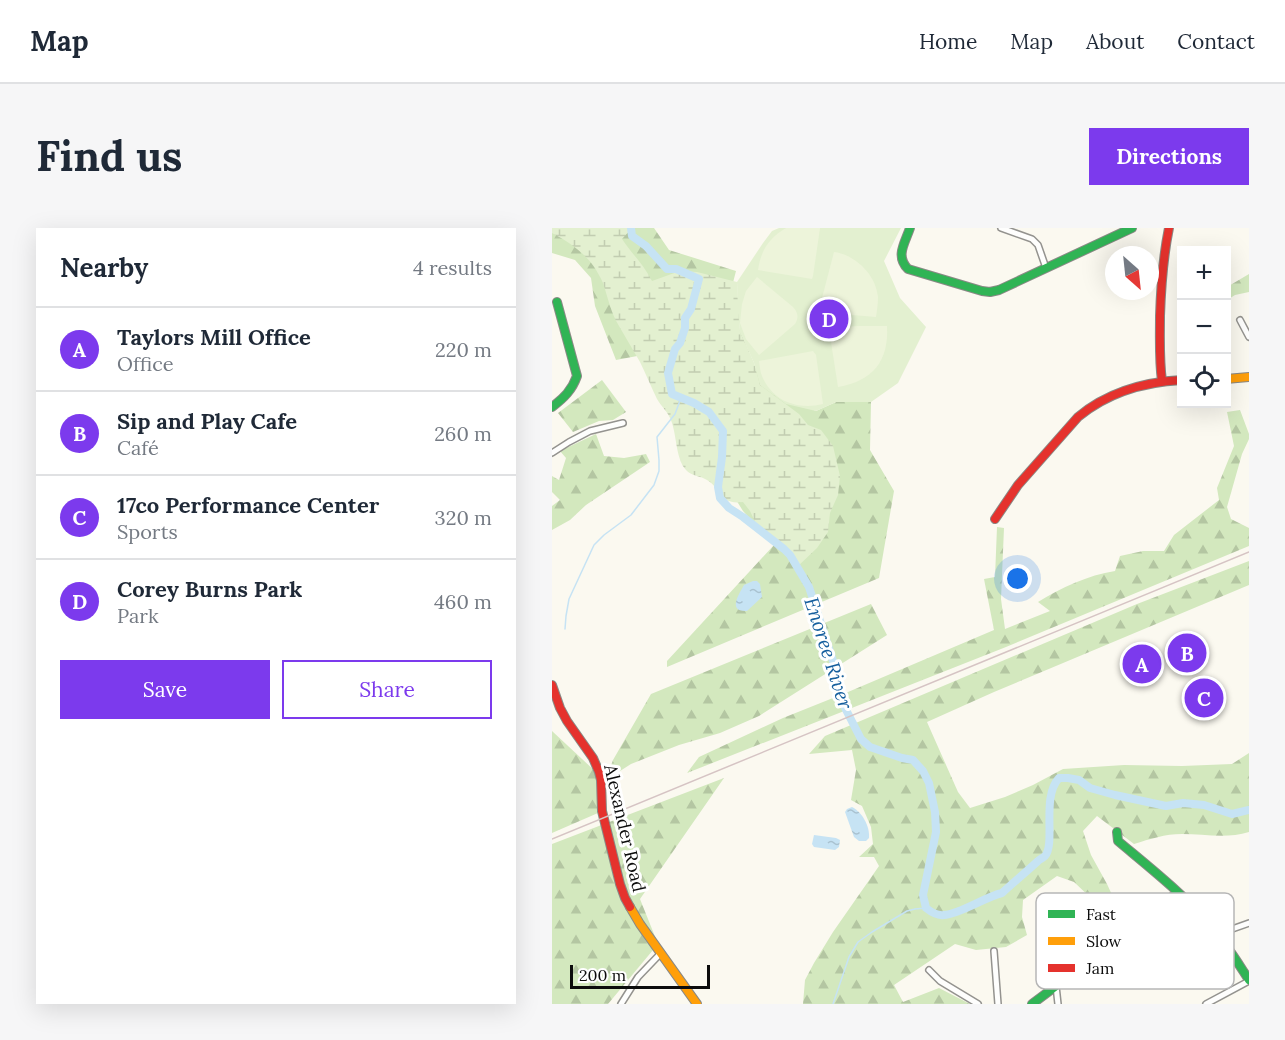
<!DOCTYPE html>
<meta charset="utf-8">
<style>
:root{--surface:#fff;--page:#f6f6f7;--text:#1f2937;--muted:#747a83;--line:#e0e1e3;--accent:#7c3aed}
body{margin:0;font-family:Lora,serif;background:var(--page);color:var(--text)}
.controls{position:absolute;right:18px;top:18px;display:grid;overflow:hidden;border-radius:0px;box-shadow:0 6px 24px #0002}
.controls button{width:54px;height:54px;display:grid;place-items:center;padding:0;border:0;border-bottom:2px solid var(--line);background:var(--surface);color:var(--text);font:30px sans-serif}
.compass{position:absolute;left:553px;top:18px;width:54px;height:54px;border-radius:50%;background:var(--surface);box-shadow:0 6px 24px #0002;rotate:153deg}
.scale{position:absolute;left:18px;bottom:15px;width:140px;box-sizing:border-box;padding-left:6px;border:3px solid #0c0c0c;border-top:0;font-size:16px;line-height:21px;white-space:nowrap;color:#0c0c0c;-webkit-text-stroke:4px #fff;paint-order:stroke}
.you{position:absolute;left:466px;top:351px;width:21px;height:21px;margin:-15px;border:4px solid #fff;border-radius:50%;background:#1a73e8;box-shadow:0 0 0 9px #1a73e833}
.badge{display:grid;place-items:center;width:39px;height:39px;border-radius:50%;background:var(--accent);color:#fff;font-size:20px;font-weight:700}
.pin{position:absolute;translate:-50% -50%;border:3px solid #fff;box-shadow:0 2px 6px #0006}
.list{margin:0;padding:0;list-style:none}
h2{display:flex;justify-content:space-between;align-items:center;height:78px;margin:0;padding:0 24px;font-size:26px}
h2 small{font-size:20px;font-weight:400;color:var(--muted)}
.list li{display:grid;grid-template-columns:39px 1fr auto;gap:18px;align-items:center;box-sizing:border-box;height:84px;padding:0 24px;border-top:2px solid var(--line)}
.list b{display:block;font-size:22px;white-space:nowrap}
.list p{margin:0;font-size:20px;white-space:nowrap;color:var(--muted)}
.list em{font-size:20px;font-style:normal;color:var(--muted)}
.actions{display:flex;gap:12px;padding:18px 24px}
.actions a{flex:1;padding:14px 0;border:2px solid var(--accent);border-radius:0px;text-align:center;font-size:21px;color:var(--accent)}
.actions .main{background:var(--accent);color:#fff}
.icon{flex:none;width:33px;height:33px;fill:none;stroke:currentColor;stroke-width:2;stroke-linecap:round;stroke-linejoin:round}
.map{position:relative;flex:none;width:697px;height:776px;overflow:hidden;border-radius:0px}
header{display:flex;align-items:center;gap:36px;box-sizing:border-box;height:84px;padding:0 30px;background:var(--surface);border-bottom:2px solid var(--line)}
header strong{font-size:28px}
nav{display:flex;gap:33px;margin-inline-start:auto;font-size:21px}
.intro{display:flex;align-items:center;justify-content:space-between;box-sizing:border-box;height:144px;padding:0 36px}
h1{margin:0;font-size:42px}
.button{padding:15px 27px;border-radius:0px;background:var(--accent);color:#fff;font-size:21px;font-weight:700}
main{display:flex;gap:36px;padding:0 36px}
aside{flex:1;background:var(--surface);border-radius:0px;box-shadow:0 6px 24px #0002}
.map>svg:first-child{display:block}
.forest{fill:url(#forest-firs)}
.wetland{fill:url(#wetland-marsh)}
.park{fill:#e3f0d0}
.pitch{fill:#edf4da}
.water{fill:url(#water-ripples)}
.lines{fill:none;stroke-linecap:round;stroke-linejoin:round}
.stream{stroke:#c6e3f4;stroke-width:1.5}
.river{stroke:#c6e3f4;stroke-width:8}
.street-casing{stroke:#94938f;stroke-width:8}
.fast-casing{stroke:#8a8985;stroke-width:10}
.slow-casing{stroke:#8a8985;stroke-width:10}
.jam-casing{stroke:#8a8985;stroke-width:10}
.street{stroke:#fefefd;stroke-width:5}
.fast{stroke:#30b455;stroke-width:8}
.slow{stroke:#ff9f0a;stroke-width:8}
.jam{stroke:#e5322d;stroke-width:8}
.rail{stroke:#d6c4c4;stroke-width:1.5}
.labels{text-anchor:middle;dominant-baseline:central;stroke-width:6;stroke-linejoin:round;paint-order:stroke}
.street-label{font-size:18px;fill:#0c0c0c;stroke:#fff}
.water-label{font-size:20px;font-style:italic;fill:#165f9e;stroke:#fff}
.key{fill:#fff;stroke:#b6b6b6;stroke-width:1.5}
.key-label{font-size:16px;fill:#0c0c0c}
</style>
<header>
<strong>Map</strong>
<nav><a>Home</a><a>Map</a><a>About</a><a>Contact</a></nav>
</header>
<div class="intro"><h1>Find us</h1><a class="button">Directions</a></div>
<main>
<aside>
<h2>Nearby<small>4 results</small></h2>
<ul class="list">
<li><span class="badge">A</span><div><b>Taylors Mill Office</b><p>Office</p></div><em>220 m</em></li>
<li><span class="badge">B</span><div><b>Sip and Play Cafe</b><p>Café</p></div><em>260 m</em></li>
<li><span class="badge">C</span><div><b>17co Performance Center</b><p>Sports</p></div><em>320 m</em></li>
<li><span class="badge">D</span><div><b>Corey Burns Park</b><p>Park</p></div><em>460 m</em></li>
</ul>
<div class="actions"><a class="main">Save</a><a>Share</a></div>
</aside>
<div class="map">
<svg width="697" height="776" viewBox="0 0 697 776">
<defs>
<pattern id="forest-firs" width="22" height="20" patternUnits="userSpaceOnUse" patternTransform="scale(1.5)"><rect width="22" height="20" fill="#d3e8be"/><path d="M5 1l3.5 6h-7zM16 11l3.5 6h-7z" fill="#b4c6a2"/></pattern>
<pattern id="wetland-marsh" width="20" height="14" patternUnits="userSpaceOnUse" patternTransform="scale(1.5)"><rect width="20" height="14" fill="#e3f0d0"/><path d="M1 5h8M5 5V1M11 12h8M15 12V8" fill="none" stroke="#c2cdb1"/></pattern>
<pattern id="water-ripples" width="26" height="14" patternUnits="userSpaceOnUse" patternTransform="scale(1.5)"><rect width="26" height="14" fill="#c6e3f4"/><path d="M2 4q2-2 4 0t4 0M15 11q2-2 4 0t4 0" fill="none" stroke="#a9c2d0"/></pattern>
</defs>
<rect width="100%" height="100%" fill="#fbf9f0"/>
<!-- forest -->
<g class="forest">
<path d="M 0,0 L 102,0 L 117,22 L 184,43 L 176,74 L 204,141 L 216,161 L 264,183 L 284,174 L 319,174 L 318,222 L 342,263 L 327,350 L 115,439 L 115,433 L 222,317 L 191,283 L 161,235 L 101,125 L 64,132 L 43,78 L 39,50 L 23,32 L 0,25 Z"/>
<path d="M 697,46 L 697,64 L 683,67 L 675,72 L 675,59 Z"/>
<path d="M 50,152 L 74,184 L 61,192 L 47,193 L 21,204 L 6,185 Z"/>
<path d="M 688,182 L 697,206 L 697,211 L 690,226 L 675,279 L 679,291 L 697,300 L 697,318 L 454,419 L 135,545 L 147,529 L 231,490 L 296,464 L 442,402 L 432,351 L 443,349 L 445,299 L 452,300 L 449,371 L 453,401 L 498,383 L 486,374 C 509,360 536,347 563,343 L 568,328 L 591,323 L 612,323 L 622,307 L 667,272 L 665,260 L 682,218 L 675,184 Z"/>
<path d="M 44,206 L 52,228 L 72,230 L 94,226 L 98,234 L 34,277 L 18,292 L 0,302 L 0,278 L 8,272 L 0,264 L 0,248 L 7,252 L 14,230 L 8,223 Z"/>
<path d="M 697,333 L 697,357 L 442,464 L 375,494 L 406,564 L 418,580 L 453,569 L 481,557 L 511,541 L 572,537 L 630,538 L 680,536 L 697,525 L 697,604 C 675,611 652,606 630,606 C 613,606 598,611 582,616 L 545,588 L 531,603 L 539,627 L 555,656 L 567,682 L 581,697 L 552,722 L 539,711 L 549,695 L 541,672 L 522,654 L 505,648 L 471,672 L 470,689 L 475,707 L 454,719 L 424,722 L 403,716 L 342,757 L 351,774 L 387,760 L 418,776 L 251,776 L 253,752 L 262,735 L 281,704 L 327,638 L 322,629 L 307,629 L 321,616 L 319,599 L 310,578 L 299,572 L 304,542 L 300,522 L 257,526 L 273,508 L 585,376 Z"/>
<path d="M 319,376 L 335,407 L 207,488 L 168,505 L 127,517 L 79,536 L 54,552 L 61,532 L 99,466 Z"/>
<path d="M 0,503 L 44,544 L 46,585 L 0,605 Z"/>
<path d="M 172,550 L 88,671 L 106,716 L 56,776 L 0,776 L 0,616 Z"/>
</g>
<!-- wetland -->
<path class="wetland" d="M 0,0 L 80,0 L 70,11 C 80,26 92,37 100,53 L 128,43 L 145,44 L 185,54 L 188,104 L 202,135 L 208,157 L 247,186 L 256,197 L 269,202 L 281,218 L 288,248 L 286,267 L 278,285 L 276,304 L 265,320 L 245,339 L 238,327 L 232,321 L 207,302 L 198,283 L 191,274 C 167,277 171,262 155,252 C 149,248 139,248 134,242 C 123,230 125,204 118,190 C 115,183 109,178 105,171 C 99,159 94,146 88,134 C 81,122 74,110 67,98 C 59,85 56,70 51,55 C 40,30 24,18 0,5 Z"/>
<!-- park -->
<path class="park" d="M 227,0 L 349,0 L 332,33 L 348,70 L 374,99 L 346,155 L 319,174 L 284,174 L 264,183 L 234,176 L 208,157 L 202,135 L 188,104 L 186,83 L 185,54 L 211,15 L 220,3 Z"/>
<!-- pitch -->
<g class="pitch">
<path d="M 234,0 L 268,0 L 261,48 L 260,51 L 206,42 C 209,22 217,10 234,0 Z"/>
<path d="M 282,24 C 304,27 324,47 326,69 C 326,76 325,82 324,89 L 277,85 L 272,82 L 270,70 Z"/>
<path d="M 205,49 L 241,79 C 246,85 247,89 243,96 L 207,127 L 194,111 L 188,95 L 190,76 L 194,63 Z"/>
<path d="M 335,98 C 337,133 321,153 286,159 L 279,114 C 278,109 278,104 284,101 C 291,97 324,98 335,98 Z"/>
<path d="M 261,123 L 264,127 L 271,176 C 246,182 221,174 210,148 C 208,144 208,138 207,133 Z"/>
</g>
<!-- water -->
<g class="water">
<path d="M 201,353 L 205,353 L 208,356 L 210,369 L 195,383 C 175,384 187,366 192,357 Z"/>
<path d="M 300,579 C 310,584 318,598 317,610 L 314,613 L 307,613 L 302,609 L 293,584 L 295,581 Z"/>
<path d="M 262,607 L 284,610 L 288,612 L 287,619 L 283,622 L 262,619 L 260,616 Z"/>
</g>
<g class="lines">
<!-- stream -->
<g class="stream">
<path d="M 13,401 L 14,388 L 17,371 L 42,317 L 52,307 L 79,287 L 102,257 L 107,243 L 107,232 L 105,209 L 123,186 L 129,170"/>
<path d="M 281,776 L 297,729 L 306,714 L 320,704 L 355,683 L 363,681 L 374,680"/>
</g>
<!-- river -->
<path class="river" d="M 79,0 L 80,8 L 94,18 L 115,41 L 124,41 L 147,51 L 139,81 L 133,90 L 133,100 L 128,115 L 123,121 L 116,145 L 120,166 L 142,175 L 157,184 L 171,203 L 170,229 L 166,259 L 168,270 L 177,280 L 191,289 L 232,321 L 238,327 L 257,359 L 281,433 L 290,474 L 309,511 L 318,519 L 350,530 L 361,532 L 371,543 L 377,555 L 383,584 L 384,604 L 371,667 L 374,680 C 379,684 385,688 392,687 C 408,686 433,669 450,665 C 462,654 474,644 486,633 C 488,631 491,630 493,628 C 504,615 489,569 507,550 L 516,550 L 527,552 L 538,560 L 563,567 L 600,575 L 614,578 L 631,575 L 652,577 L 680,586 L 697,582"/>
<!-- street casing -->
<g class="street-casing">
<g id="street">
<path d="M 449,0 L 480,11 L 486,17 L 494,40"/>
<path d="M 688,92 L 697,109"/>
<path d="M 0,225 L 17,214 L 38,203 L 71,195"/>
<path d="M 499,685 L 546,726"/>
<path d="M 666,706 L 697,695"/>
<path d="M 442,723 L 446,776"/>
<path d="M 377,742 L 388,753 L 426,776"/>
<path d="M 504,758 L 506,776"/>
<path d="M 69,776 L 86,749 L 109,725"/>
<path d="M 654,776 L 697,753"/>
</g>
</g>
<!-- fast casing -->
<g class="fast-casing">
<g id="fast">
<path d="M 358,0 C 353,15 343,28 356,41 L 430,63 L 438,64 L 447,62 L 580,0"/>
<path d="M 0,179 C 12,170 20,162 25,148 L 5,74"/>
<path d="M 565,604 L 566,613 C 597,639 629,664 656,695 C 672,712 684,732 697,752"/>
<path d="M 480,776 L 559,717 L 625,665"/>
</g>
</g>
<!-- slow casing -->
<g class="slow-casing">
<g id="slow">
<path d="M 674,151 L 697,149"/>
<path d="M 78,679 L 88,696 L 145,776"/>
</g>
</g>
<!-- jam casing -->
<g class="jam-casing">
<g id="jam">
<path d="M 610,153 C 607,131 608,110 608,88 C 609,58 611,29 617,0"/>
<path d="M 443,291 L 466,257 L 526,189 C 556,164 591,154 630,152"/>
<path d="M 0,457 L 8,480 L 15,493 L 41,530 L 47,544 L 49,552 L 50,583 L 68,656 L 73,670 L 78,679"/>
</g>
</g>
<!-- street -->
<use href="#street" class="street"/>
<!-- fast -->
<use href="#fast" class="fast"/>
<!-- slow -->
<use href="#slow" class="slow"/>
<!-- jam -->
<use href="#jam" class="jam"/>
<!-- rail -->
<path class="rail" d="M 0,611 L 697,324"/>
</g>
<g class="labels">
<!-- street labels -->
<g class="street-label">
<text transform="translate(73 600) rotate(77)">Alexander Road</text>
</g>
<!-- water labels -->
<g class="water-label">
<text transform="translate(277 425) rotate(72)">Enoree River</text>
</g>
</g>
<!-- legend -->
<rect x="484" y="665" width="198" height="96" rx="9" class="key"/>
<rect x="496" y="682" width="27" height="8" fill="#30b455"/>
<rect x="496" y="709" width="27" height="8" fill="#ff9f0a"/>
<rect x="496" y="736" width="27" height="8" fill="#e5322d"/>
<g class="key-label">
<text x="534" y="692">Fast</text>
<text x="534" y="719">Slow</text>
<text x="534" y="746">Jam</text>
</g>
</svg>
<div class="controls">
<button>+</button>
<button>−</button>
<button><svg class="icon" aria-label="locate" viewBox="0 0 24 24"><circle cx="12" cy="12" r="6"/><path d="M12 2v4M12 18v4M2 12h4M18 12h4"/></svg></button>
</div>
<svg class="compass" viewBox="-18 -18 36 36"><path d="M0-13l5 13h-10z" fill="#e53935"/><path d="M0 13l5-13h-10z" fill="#747a83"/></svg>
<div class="scale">200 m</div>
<div class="you"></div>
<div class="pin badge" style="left:590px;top:436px">A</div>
<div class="pin badge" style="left:635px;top:425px">B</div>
<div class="pin badge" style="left:652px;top:470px">C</div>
<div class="pin badge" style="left:277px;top:91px">D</div>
</div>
</main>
